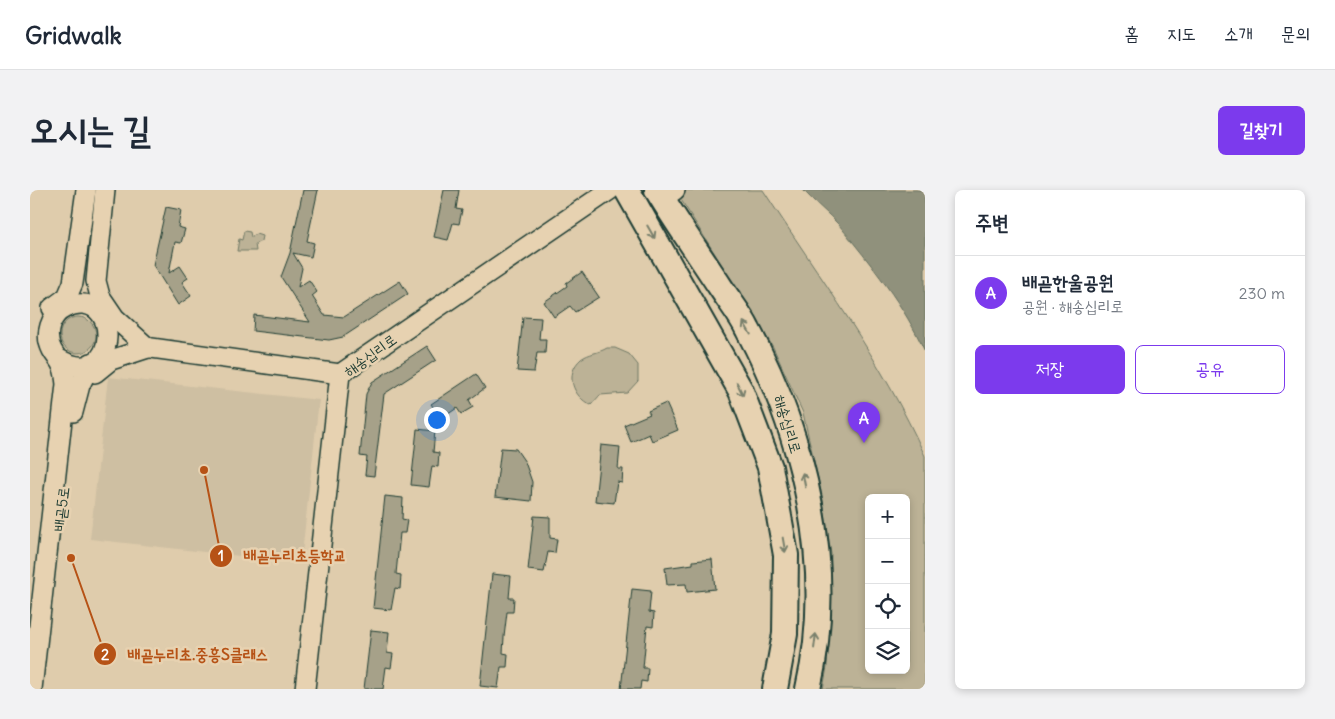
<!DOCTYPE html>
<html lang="ko">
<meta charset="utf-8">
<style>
:root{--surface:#fff;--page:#f2f2f3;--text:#1f2937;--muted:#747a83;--line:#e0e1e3;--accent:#7c3aed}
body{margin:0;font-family:Delius,"Poor Story",sans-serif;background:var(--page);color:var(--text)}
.controls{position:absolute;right:15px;bottom:15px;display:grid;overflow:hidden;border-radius:8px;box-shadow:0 2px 8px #0003}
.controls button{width:45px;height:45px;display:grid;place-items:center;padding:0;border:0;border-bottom:1px solid var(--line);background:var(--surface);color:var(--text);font:25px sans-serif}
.you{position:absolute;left:406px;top:229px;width:18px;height:18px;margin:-12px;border:4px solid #fff;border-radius:50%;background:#1a73e8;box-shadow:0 0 0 8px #1a73e833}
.badge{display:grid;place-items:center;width:32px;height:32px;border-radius:50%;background:var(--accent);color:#fff;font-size:16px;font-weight:700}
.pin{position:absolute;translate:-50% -41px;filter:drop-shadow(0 1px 2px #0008)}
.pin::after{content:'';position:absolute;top:26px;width:18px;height:15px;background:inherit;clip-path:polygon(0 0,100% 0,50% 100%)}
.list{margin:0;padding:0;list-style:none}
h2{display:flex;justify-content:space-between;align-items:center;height:65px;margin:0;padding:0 20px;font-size:21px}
h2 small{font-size:16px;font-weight:400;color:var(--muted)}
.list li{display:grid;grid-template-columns:32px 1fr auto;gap:15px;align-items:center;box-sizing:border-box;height:75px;padding:0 20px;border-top:1px solid var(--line)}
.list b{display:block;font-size:19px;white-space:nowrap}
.list p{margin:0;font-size:16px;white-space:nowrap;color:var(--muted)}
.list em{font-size:16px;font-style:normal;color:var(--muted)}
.actions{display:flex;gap:10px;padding:15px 20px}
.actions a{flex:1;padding:11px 0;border:1px solid var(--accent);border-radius:8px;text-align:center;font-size:18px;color:var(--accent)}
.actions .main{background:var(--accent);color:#fff}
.icon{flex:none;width:28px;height:28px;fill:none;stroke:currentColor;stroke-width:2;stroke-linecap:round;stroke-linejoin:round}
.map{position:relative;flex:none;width:895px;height:499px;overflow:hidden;border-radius:8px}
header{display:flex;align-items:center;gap:30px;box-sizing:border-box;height:70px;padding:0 25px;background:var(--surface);border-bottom:1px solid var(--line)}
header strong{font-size:24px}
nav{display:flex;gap:28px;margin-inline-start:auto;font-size:18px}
.intro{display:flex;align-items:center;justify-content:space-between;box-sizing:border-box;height:120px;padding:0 30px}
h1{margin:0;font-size:35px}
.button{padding:12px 22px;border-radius:8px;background:var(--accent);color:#fff;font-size:18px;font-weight:700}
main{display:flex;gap:30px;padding:0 30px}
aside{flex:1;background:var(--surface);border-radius:8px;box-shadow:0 2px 8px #0003}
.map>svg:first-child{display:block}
.built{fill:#cebfa2}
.green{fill:#bcb296;stroke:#6e7865;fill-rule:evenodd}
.water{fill:#90917b;stroke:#636f5f}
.building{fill:#a6a189;stroke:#1f3d34}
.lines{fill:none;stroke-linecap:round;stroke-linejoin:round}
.minor-casing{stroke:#1f3d34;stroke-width:22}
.major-casing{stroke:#1f3d34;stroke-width:28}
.minor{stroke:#e7d2b1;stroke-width:19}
.major{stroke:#e7d2b1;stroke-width:24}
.oneway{stroke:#79806c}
.labels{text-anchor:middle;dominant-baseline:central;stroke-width:5;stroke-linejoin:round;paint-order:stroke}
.street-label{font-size:15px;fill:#1f3d34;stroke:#e7d2b1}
.leader{fill:none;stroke:#b65216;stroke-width:2}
.callout-dot{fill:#b65216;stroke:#e7d2b1;stroke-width:2}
.mark-label{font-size:15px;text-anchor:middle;font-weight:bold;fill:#fff}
.callout-label{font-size:16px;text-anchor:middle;font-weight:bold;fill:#b65216;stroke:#e7d2b1;stroke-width:5;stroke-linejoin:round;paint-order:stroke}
</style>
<header>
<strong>Gridwalk</strong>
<nav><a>홈</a><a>지도</a><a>소개</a><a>문의</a></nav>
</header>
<div class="intro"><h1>오시는 길</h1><a class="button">길찾기</a></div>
<main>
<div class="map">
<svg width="895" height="499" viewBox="0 0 895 499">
<rect width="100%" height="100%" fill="#dfccac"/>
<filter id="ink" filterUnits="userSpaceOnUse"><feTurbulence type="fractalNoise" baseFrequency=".02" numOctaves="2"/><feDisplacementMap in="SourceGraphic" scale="10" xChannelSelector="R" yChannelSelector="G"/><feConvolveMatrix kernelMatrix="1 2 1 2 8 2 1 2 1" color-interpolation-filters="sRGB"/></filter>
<g filter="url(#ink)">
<!-- built -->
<path class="built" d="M 78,187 L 289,210 L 271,373 L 60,349 Z"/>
<!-- green -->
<g class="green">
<path d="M 645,0 L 733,0 C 789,86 853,172 895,266 L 895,499 L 793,499 L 797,477 L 801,364 L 793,310 L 773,223 L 743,157 ZM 839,308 L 876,308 L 876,480 L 839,480 Z"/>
<path d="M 214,41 L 220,42 L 221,47 L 226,44 L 232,46 L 231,51 L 225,54 L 226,61 L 207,61 L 209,49 L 212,50 Z"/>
<circle cx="48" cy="145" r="18"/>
<path d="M 577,158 L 585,158 L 599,164 L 608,175 L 608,191 L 597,203 L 570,205 L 561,215 C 543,207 534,184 551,169 C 559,163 569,163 577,158 Z"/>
</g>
<!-- water -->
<path class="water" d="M 773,0 L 895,0 L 895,162 C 875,116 840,73 809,35 C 798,23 784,12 773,0 Z"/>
<!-- building -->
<g class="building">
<path d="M 273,0 L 288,0 L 277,51 L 284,53 L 281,67 L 263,63 L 272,78 L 268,97 L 279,90 L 287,102 L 282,106 L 294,125 L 314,127 L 370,91 L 378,104 L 313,147 L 299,150 L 223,141 L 224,125 L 280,132 L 251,87 L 260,63 Z"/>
<path d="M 414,0 L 429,0 L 426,19 L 432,20 L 429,34 L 423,33 L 418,50 L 404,47 Z"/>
<path d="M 136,17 L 151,20 L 148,37 L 155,39 L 151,53 L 145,52 L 139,83 L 150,76 L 158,88 L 152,92 L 161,106 L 148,115 L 123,75 Z"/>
<path d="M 552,82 L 569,107 L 545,122 L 540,116 L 524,127 L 514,112 L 537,96 L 536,93 Z"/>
<path d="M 493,127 L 511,128 L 509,149 L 516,149 L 515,163 L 507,163 L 504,182 L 487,181 Z"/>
<path d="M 397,156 L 406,170 L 354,204 L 344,286 L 335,285 L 337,267 L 330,266 L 336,204 L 342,192 Z"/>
<path d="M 446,184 L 455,198 L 439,210 L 443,217 L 431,224 L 427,218 L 411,229 L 401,214 Z"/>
<path d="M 636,213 L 648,240 L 622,251 L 619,244 L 601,252 L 594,235 L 620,224 L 618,221 Z"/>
<path d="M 387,239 L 405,241 L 403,262 L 409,263 L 408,277 L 402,276 L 399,297 L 381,295 Z"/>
<path d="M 571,255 L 590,257 L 588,279 L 593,279 L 592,293 L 587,292 L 584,313 L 565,311 Z"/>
<path d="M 471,258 L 486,259 L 495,272 L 502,292 L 501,311 L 465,307 Z"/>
<path d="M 355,306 L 373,308 L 372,329 L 377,330 L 375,343 L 370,343 L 366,384 L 371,385 L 370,399 L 365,398 L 361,420 L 343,418 Z"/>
<path d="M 504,326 L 520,327 L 520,348 L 527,349 L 525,363 L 518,362 L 514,382 L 498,380 Z"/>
<path d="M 682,369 L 685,399 L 657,402 L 656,394 L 637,395 L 635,378 L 663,374 L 663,371 Z"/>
<path d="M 462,384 L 481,386 L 479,408 L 484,408 L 483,422 L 477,422 L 474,447 L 473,463 L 478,464 L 477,477 L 471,477 L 468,498 L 450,496 Z"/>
<path d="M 602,399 L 621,401 L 619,422 L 624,423 L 623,437 L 617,436 L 613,478 L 618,478 L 617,492 L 611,491 L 610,499 L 591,499 Z"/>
<path d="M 341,440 L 359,442 L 357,463 L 363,464 L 361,478 L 356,477 L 353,499 L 334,499 Z"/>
</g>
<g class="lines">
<!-- minor casing -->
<g class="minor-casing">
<g id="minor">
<path d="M 632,9 L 645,0"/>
<path d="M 22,118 L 37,107 L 43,93 L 56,0"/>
<path d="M 107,156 L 310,184"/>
<path d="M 65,183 L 81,170 L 118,158 L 85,128 L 70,106 L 66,91 L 75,0"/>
<path d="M 43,222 L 50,195 L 61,173"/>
<path d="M 2,499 L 36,194 C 35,188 35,181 32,176 C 30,170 25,166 22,160 C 14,145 20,125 35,118 C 93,92 91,205 29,169"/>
<path d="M 275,499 L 310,184 L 580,0"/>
</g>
</g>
<!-- major casing -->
<g class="major-casing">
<g id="major">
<path d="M 597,0 L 711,201 L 740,277 L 756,365 L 755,444 L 745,499"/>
<path d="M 627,0 C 647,33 670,66 691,98 C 700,112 711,125 718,140 C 775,247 806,379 778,499"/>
</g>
</g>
<!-- minor -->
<use href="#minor" class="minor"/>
<!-- major -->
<use href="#major" class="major"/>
</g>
<!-- one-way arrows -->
<defs><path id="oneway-shaft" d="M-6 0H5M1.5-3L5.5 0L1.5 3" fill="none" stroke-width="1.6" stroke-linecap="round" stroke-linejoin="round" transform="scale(1.25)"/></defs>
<g class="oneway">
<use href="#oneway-shaft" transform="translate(621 42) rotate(60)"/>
<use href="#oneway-shaft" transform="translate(717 138) rotate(-120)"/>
<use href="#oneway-shaft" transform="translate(710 199) rotate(64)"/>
<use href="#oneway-shaft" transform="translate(774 290) rotate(-101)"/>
<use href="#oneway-shaft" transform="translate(754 355) rotate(80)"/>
<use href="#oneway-shaft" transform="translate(785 451) rotate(-83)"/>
</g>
</g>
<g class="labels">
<!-- street labels -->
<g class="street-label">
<text transform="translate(340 165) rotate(-36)">해송십리로</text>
<text transform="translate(758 234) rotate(73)">해송십리로</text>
<text transform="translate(31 319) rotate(-83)">배곧5로</text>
</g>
</g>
<!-- callouts -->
<path class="leader" d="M174 280L191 366M41 368L75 464"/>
<g class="callout-dot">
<circle cx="174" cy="280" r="5"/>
<circle cx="41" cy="368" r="5"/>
<circle cx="191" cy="366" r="12"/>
<circle cx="75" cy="464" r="12"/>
</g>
<g class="mark-label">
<text x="191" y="371">1</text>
<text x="75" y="470">2</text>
</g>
<g class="callout-label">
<text x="265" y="371">배곧누리초등학교</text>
<text x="168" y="470">배곧누리초.중흥S클래스</text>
</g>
</svg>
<div class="controls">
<button>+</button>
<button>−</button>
<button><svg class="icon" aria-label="locate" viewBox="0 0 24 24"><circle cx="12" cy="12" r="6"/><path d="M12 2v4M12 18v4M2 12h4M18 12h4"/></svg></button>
<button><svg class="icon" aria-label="layers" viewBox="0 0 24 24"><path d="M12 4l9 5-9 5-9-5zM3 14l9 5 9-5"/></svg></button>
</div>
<div class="you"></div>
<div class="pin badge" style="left:834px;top:253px">A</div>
</div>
<aside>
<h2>주변<small></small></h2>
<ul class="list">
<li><span class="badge">A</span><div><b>배곧한울공원</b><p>공원 · 해송십리로</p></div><em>230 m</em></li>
</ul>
<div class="actions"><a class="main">저장</a><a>공유</a></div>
</aside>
</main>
